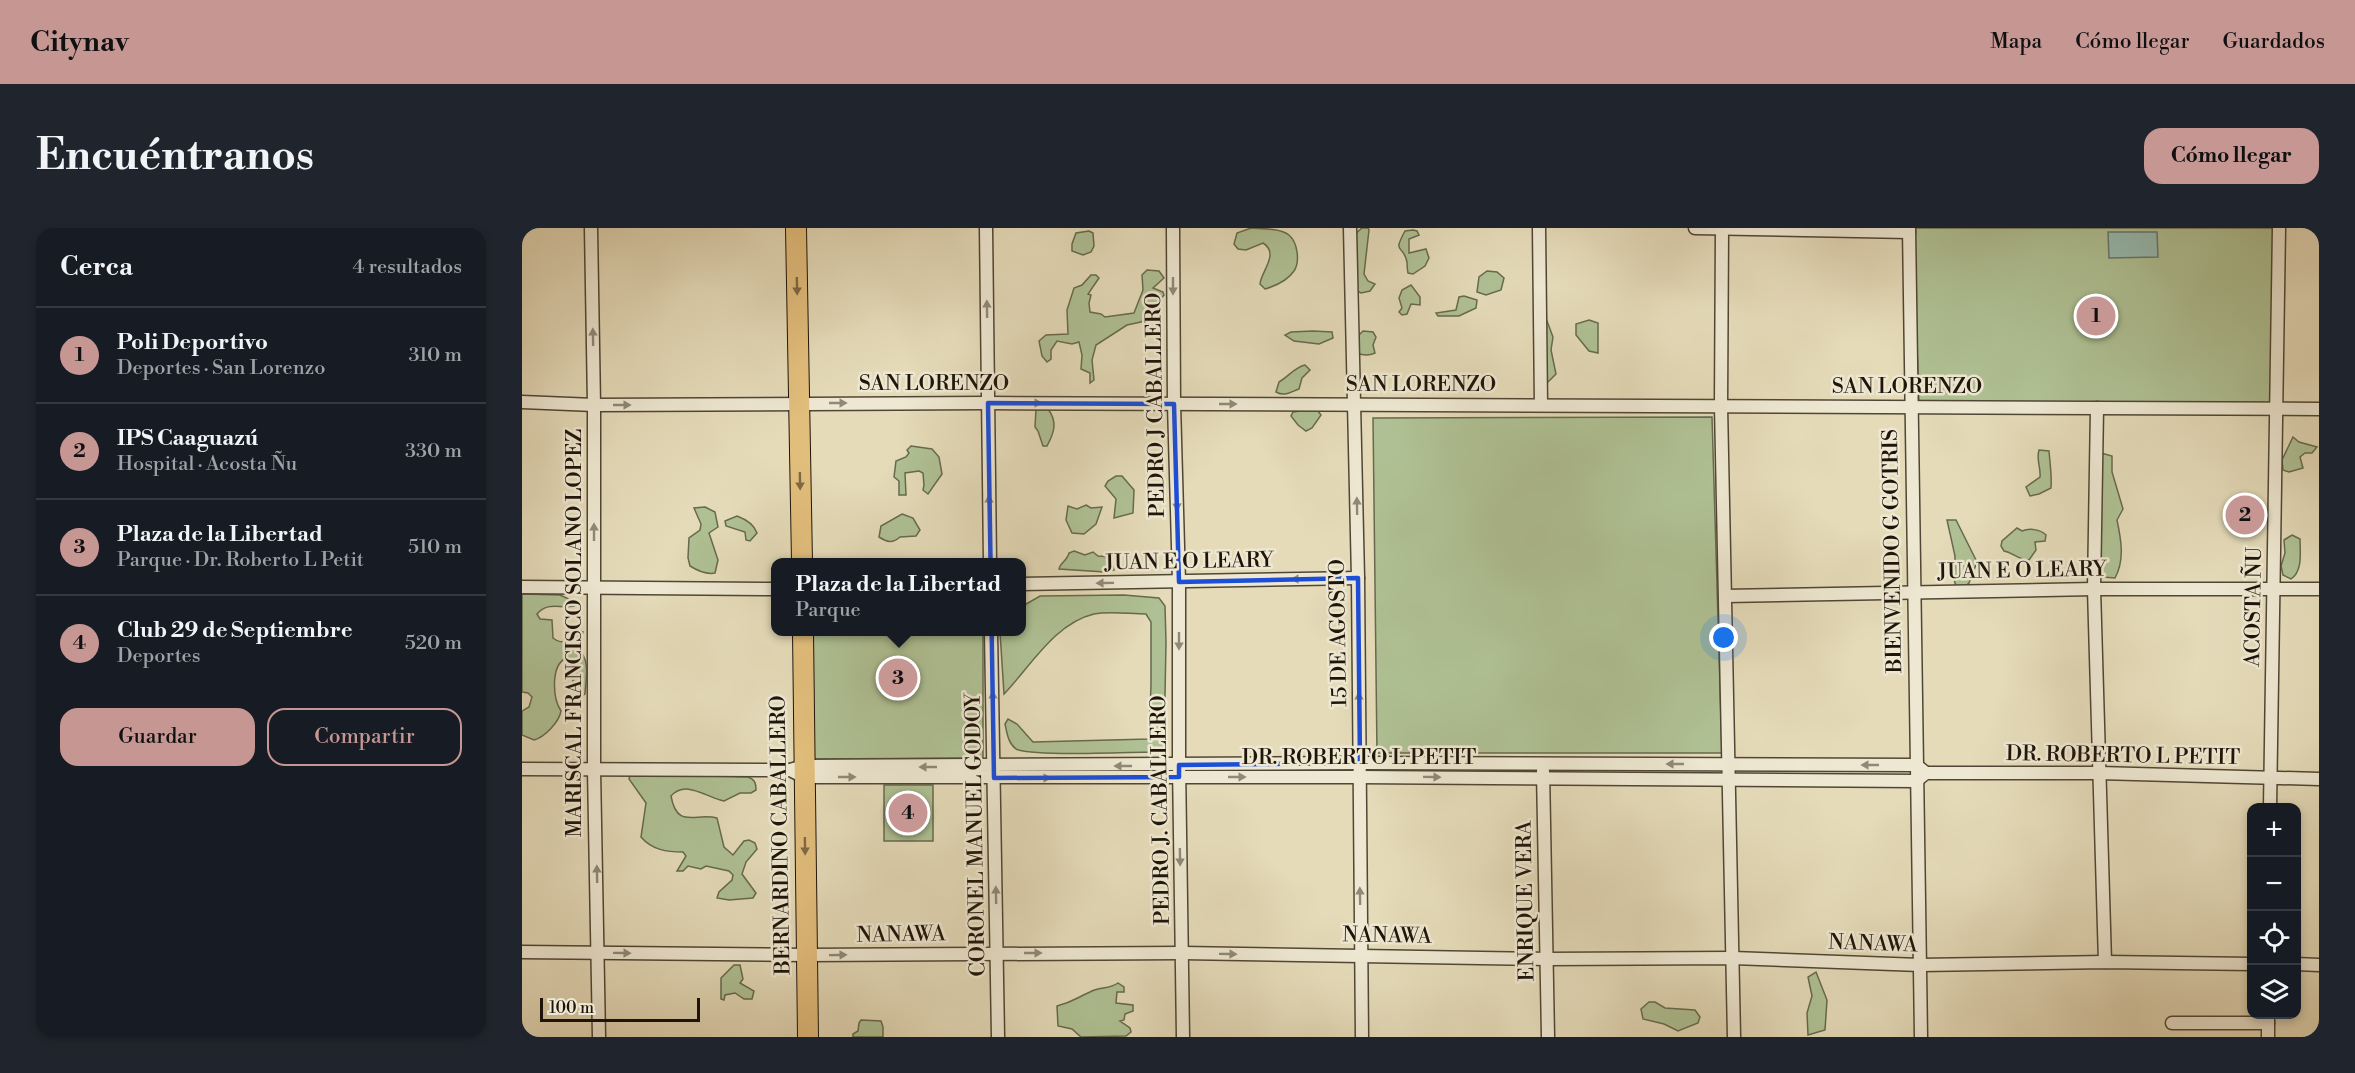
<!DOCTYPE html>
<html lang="es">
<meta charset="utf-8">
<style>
:root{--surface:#171b24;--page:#20242c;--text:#f1f3f6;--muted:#9ea1a6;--line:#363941;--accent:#c59692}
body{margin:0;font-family:"Libre Bodoni",serif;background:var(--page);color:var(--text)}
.controls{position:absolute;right:18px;bottom:18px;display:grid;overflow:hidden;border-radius:12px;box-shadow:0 3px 9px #0003}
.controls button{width:54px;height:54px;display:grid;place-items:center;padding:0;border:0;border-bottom:2px solid var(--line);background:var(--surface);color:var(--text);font:30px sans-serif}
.scale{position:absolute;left:18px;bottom:15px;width:160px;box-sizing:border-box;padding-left:6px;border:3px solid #1e1409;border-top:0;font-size:16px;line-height:21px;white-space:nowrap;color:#1e1409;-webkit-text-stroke:4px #eee8d2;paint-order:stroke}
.you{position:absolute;left:1202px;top:410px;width:21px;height:21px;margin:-15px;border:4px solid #fff;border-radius:50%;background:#1a73e8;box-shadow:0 0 0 9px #1a73e833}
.badge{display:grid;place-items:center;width:39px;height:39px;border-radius:50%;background:var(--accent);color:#111;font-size:20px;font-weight:700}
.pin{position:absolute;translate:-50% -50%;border:3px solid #fff;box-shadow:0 2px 6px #0006}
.popup{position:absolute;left:249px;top:330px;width:255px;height:78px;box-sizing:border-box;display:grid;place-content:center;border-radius:12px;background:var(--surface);filter:drop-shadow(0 2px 4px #0005);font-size:20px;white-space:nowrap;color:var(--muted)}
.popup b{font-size:22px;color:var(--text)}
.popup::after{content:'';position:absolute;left:50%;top:100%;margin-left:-12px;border:12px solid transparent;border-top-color:var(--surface)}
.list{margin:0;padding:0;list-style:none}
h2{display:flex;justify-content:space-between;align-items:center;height:78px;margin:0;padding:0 24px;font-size:26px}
h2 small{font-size:20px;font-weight:400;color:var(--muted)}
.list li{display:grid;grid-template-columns:39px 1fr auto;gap:18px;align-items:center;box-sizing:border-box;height:96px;padding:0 24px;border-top:2px solid var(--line)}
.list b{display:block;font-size:22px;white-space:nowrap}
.list p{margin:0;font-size:20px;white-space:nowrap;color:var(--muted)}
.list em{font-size:20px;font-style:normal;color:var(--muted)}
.actions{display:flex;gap:12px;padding:18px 24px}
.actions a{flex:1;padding:14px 0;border:2px solid var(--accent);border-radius:18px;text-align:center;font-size:21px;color:var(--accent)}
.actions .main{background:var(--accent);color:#111}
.icon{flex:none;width:33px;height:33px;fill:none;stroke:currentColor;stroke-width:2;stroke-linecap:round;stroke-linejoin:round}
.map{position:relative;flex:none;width:1797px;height:809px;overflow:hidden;border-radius:18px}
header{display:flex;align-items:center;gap:36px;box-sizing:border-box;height:84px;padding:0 30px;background:var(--accent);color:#111}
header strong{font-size:28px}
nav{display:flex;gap:33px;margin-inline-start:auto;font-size:21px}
.intro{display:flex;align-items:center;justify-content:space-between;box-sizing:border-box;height:144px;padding:0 36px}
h1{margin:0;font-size:42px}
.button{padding:15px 27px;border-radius:18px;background:var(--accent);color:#111;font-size:21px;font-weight:700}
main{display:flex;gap:36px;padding:0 36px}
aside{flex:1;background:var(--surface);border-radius:18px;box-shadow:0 3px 9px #0003}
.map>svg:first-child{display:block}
.green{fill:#afc194;stroke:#666a4e;stroke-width:1.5}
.water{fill:#96bbb1;stroke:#66786e;stroke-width:1.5}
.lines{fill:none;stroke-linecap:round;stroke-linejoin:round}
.minor-casing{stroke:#504635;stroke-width:15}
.trunk-casing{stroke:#1e1409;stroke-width:22}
.minor{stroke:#eee8d2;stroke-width:12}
.trunk{stroke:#e2be7c;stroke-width:20}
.oneway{fill:#806942}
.oneway2{fill:#908978}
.marked{fill:none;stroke:#1d4ed8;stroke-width:4.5;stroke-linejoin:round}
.labels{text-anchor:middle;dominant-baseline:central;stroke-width:5;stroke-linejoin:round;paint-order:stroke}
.street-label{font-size:21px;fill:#1e1409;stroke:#eee8d2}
</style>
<header>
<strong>Citynav</strong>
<nav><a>Mapa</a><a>Cómo llegar</a><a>Guardados</a></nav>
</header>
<div class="intro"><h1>Encuéntranos</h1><a class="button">Cómo llegar</a></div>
<main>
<aside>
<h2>Cerca<small>4 resultados</small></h2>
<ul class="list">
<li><span class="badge">1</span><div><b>Poli Deportivo</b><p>Deportes · San Lorenzo</p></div><em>310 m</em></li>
<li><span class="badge">2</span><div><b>IPS Caaguazú</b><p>Hospital · Acosta Ñu</p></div><em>330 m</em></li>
<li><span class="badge">3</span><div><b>Plaza de la Libertad</b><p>Parque · Dr. Roberto L Petit</p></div><em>510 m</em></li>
<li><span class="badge">4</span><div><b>Club 29 de Septiembre</b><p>Deportes</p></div><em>520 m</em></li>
</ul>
<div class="actions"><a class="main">Guardar</a><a>Compartir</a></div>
</aside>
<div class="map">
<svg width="1797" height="809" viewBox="0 0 1797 809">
<rect width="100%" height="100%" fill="#e5dbb9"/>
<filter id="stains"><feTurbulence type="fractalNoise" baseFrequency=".00333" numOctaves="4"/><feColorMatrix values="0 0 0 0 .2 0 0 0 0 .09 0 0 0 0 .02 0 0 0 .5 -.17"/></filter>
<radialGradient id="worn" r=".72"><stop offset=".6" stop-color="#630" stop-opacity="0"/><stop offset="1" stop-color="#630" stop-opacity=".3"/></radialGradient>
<!-- green -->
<g class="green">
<path d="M 729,0 C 740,1 757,0 767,7 C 776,15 778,34 772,43 C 766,52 753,58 743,61 L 738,56 C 739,43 758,26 741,15 L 724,22 L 716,21 L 712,16 L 715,5 Z"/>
<path d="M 840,0 L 846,0 L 847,2 L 842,46 L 846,53 L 853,56 L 848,63 L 839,65 L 833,62 L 832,7 Z"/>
<path d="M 1391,0 L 1755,0 L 1750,175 L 1397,177 Z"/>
<path d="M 891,2 L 895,3 L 897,7 L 887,11 L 887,25 L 904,21 L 907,30 L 903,38 L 891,46 L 886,45 C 885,41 885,38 885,34 C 881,15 870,27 883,3 Z"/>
<path d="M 567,3 L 571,5 L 572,18 L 569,24 L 561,27 L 550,23 L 550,16 L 554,5 Z"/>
<path d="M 625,42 L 637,43 L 642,50 L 631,60 L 641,64 L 642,67 L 633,77 L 635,82 L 619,94 L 605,97 L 574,117 L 570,132 L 572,152 L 568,155 L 568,145 L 559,141 L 560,127 L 557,114 L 550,116 L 535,113 L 529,122 L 529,131 L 525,134 L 520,128 L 517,113 L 524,107 L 546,106 L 545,82 L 552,60 L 560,57 L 569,47 L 574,47 L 577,50 L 566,66 L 569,67 L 567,75 L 568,84 L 579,86 L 583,89 L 612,85 L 621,62 L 620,47 Z"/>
<path d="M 965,43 L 975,44 L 982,50 L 979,62 L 964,67 L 955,64 L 957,49 Z"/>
<path d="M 889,57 L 898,69 L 898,77 L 889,76 L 885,86 L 880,87 L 877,84 L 880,80 L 877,70 L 880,62 Z"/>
<path d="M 942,68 L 955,72 L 954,80 L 937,88 L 916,88 L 914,85 L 934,82 L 937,69 Z"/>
<path d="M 1067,92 L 1076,95 L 1076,125 L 1067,123 L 1054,107 L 1054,96 Z"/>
<path d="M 1025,93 L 1031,109 L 1029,122 L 1034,146 L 1023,157 C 1022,149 1026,143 1025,134 C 1022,121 1020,114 1019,100 Z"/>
<path d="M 791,103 L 810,104 L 811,110 L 797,116 L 772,113 L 763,107 L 769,104 Z"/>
<path d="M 841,103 L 851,104 L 854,109 L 851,117 L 853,125 C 847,128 842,128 835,125 L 833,111 Z"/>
<path d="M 783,137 L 788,142 L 780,150 L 777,161 C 768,164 763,169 754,164 L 757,154 C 766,149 773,139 783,137 Z"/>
<path d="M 514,181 L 526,181 C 536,194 532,205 525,218 L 521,218 L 516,203 L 513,199 Z"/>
<path d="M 786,182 L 796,183 L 799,187 L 790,200 L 784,203 L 776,197 L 769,188 L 771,184 Z"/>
<path d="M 1190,189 L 1200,525 L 855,525 L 851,190 Z"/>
<path d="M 1771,209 L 1777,214 L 1795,219 L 1790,225 L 1783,225 L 1778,229 L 1781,240 L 1767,244 L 1761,242 L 1760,232 Z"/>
<path d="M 389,218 L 410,221 L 417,229 L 420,246 L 406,266 L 401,262 L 402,257 L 401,245 L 397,243 L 383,245 L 384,267 L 377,267 L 377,253 L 372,249 L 374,233 L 384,229 L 387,225 L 385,222 Z"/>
<path d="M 1517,222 L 1527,223 C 1528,236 1530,248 1529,260 L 1517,266 L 1508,268 L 1504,259 L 1518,249 C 1519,239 1514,232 1517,222 Z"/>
<path d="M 1579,225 L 1590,228 L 1590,244 L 1601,281 L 1595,292 C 1599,311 1603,332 1593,350 L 1581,349 L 1574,341 Z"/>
<path d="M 594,248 L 600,248 L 612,262 L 611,285 L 592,290 L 594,271 L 583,258 L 586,253 Z"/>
<path d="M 564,277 L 569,280 L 580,279 L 574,296 L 562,306 L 550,305 L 544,292 L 546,278 L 555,281 Z"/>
<path d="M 183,279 L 193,284 L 196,299 L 187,305 L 196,332 L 193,345 C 184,347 176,343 168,338 L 166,330 L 167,310 L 178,302 L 179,296 L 172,280 Z"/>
<path d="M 380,286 L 391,290 L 398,302 L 394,308 L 378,309 C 370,316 365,314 357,309 L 359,298 Z"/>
<path d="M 215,288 C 223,291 232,296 235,305 L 228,313 L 224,312 L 223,304 L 204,298 L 203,293 Z"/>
<path d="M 1425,292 L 1434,292 L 1455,334 L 1447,355 L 1441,360 L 1434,359 L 1432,351 L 1433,328 Z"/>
<path d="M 1495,300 L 1500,303 C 1507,300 1518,301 1524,307 L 1523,313 L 1513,314 L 1514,322 L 1507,332 C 1496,332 1492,325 1482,323 L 1479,318 L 1480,313 Z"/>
<path d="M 1770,307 L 1778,311 C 1778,324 1781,343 1769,351 L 1761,347 L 1759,338 L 1763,325 L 1762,312 Z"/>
<path d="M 552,323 L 563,327 L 571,324 L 576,328 L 588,329 L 592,342 L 583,344 L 537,341 C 538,335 545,333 547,325 Z"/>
<path d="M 0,366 L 38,367 L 49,372 L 52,378 C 38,381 26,373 15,386 L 18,391 L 30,392 L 31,410 C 36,414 40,415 47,412 L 50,401 L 61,404 L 55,420 C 69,431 64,450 63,466 L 58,469 L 50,461 C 51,447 55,442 44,430 C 28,438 31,471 39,483 C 37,494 23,509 12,512 L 0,507 L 0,483 L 7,479 L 10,469 L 6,465 L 0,464 Z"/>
<path d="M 602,367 L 637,370 L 643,378 L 644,414 L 642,521 L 631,524 C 608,524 507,529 494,521 C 486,515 485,505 483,496 L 486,491 L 495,496 L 511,514 L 627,511 L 629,457 L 629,394 L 624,386 C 608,386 588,383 572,386 C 533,395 508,439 482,466 L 478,404 L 499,404 L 499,379 L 518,368 Z"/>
<path d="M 290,404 L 461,404 L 461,530 L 291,531 Z"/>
<path d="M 109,545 L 226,549 C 232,551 234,554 234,562 L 229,565 L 218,565 L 202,573 C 185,570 164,551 149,568 C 155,602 174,584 195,590 L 202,619 L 211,627 L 222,613 L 227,612 L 233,615 L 235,621 L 224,634 L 220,646 L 234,665 L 231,670 L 207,672 L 195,670 L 197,664 L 210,652 L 211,647 L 207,643 L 184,638 L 179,641 L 166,638 L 161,643 L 155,643 L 164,628 L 161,624 C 145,624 130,622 119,609 L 124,575 L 107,551 Z"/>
<rect x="362" y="557" width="49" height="56"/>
<path d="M 212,737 L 218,737 L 221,751 L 218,755 L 232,763 L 230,771 L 222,771 L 213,765 L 203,767 L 202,772 L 199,771 L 199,750 Z"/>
<path d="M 1294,744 L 1305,772 L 1303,802 L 1286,807 L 1285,785 L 1290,768 L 1286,749 Z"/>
<path d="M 596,755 L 602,759 L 602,764 L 595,764 L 594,775 L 611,777 L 611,783 L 603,786 L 602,792 L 598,793 L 608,800 L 609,804 L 604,808 L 559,809 L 550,801 L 536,798 L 535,778 C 551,774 554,770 568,764 C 577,759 588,761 596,755 Z"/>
<path d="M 1127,774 L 1133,774 L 1143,780 L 1173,782 L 1178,789 L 1176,795 L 1156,803 L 1142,796 L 1121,791 L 1119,781 Z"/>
<path d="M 339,792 L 359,793 L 361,799 L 361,809 L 331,809 L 331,806 L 336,803 L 337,795 Z"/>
</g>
<!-- water -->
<path class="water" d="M 1586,4 L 1635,4 L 1636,29 L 1587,30 Z"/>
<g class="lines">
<!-- minor casing -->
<g class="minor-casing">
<g id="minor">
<path d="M 69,0 L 72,177 L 72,542 L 77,809"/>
<path d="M 464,0 L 468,334"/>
<path d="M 651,0 L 652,176 L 657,354 L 657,537 L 661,809"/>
<path d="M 828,0 L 836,350 L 840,809"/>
<path d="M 1017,0 L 1019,177"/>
<path d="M 1173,0 L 1387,4"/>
<path d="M 1200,0 L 1199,178 L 1212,809"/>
<path d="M 1387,0 L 1399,809"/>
<path d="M 0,174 L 72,177 L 466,175 L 1797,181"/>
<path d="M 1575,180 L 1572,361 L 1583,734"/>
<path d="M 499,356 L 836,350"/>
<path d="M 0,359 L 253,361"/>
<path d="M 1203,368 L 1572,361 L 1797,361"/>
<path d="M 469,404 L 476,809"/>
<path d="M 0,541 L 268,542 L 282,538 L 838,535 L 1394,537 L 1404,545"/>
<path d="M 268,542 L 282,549 L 837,549 L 1394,553 L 1404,545 L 1577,545 L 1797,551"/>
<path d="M 1021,543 L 1026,809"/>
<path d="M 1748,580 L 1757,0"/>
<path d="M 0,724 L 285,727 L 660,725 L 1025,731 L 1211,730 L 1398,737 L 1583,734 L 1730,736"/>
<path d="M 1774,736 L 1797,737"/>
<path d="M 1746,786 L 1746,809"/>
<path d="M 1650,795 L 1746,795"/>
</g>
</g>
<!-- trunk casing -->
<g class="trunk-casing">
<g id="trunk">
<path d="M 274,0 L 280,334"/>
<path d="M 281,404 L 286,809"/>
</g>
</g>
<!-- minor -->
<use href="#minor" class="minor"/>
<!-- trunk -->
<use href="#trunk" class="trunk"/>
</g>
<!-- one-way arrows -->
<defs><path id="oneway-solid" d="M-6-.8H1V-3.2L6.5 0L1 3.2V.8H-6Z" transform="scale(1.5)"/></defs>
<g class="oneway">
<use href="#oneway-solid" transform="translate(275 58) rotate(89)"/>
<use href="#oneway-solid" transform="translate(278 253) rotate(89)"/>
<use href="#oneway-solid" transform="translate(283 618) rotate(89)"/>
</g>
<g class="oneway2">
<use href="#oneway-solid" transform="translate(651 58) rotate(90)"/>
<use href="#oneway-solid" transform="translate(465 81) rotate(-91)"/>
<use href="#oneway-solid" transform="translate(71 109) rotate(-91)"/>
<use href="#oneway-solid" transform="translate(316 175)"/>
<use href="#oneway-solid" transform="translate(511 175)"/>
<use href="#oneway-solid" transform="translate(706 176)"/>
<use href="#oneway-solid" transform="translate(100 177)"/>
<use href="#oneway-solid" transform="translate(655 274) rotate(88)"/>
<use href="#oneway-solid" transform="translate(467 276) rotate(-91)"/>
<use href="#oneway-solid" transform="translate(835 278) rotate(-91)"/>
<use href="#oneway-solid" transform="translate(72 304) rotate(-90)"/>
<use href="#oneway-solid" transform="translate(778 351) rotate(179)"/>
<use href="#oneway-solid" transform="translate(583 355) rotate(179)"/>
<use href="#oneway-solid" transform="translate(657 413) rotate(90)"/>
<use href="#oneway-solid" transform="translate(471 472) rotate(-91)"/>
<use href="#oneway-solid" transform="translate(837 473) rotate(-91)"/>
<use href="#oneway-solid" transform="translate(1153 536) rotate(-180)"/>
<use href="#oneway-solid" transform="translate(1348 537) rotate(-180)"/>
<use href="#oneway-solid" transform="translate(601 538) rotate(180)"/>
<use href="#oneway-solid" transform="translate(406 539) rotate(-180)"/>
<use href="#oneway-solid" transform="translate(325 549)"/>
<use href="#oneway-solid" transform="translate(715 549)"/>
<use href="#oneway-solid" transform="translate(910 549) rotate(1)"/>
<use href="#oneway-solid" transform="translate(520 550)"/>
<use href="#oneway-solid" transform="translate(658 629) rotate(89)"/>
<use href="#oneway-solid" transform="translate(75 646) rotate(-91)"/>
<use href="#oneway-solid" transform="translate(474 667) rotate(-91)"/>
<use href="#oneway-solid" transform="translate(838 668) rotate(-91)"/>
<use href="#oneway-solid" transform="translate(100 725) rotate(1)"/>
<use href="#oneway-solid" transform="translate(511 725)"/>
<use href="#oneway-solid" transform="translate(706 726) rotate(1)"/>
<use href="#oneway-solid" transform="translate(316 727) rotate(-1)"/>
</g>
<!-- marked area -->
<path class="marked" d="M 466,175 L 652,176 L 657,354 L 836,350 L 838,535 L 657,537 L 657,549 L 472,550 Z"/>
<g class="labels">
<!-- street labels -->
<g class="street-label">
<text x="412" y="156">SAN LORENZO</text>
<text x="899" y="157">SAN LORENZO</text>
<text x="1385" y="159">SAN LORENZO</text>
<text transform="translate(634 177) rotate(-91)">PEDRO J CABALLERO</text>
<text transform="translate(1371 323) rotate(-91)">BIENVENIDO G GOTRIS</text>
<text transform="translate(667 334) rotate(-1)">JUAN E O LEARY</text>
<text transform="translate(1500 343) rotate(-1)">JUAN E O LEARY</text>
<text transform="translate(1732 379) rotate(-89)">ACOSTA ÑU</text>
<text transform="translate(53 405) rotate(-90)">MARISCAL FRANCISCO SOLANO LOPEZ</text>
<text transform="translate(817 405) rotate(-91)">15 DE AGOSTO</text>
<text transform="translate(1601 528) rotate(1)">DR. ROBERTO L PETIT</text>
<text x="837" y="530">DR. ROBERTO L PETIT</text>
<text transform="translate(639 582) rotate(-91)">PEDRO J. CABALLERO</text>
<text transform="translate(259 607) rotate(-91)">BERNARDINO CABALLERO</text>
<text transform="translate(454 607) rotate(-91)">CORONEL MANUEL GODOY</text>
<text transform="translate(1004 673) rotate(-91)">ENRIQUE VERA</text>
<text transform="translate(379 707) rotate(-1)">NANAWA</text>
<text transform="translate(865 708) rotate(1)">NANAWA</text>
<text transform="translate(1351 716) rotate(2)">NANAWA</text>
</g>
</g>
<rect width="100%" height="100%" filter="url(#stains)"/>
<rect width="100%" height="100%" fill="url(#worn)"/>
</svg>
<div class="controls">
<button>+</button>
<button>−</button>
<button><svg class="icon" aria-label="locate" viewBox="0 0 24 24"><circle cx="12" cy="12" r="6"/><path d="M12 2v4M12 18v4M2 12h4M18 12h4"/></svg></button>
<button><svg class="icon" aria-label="layers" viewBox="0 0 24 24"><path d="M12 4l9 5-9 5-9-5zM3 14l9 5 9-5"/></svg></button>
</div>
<div class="scale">100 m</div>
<div class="you"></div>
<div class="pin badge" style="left:1574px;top:88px">1</div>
<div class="pin badge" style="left:1723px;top:287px">2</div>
<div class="pin badge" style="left:376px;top:450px">3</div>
<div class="popup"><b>Plaza de la Libertad</b>Parque</div>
<div class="pin badge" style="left:386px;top:585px">4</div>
</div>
</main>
